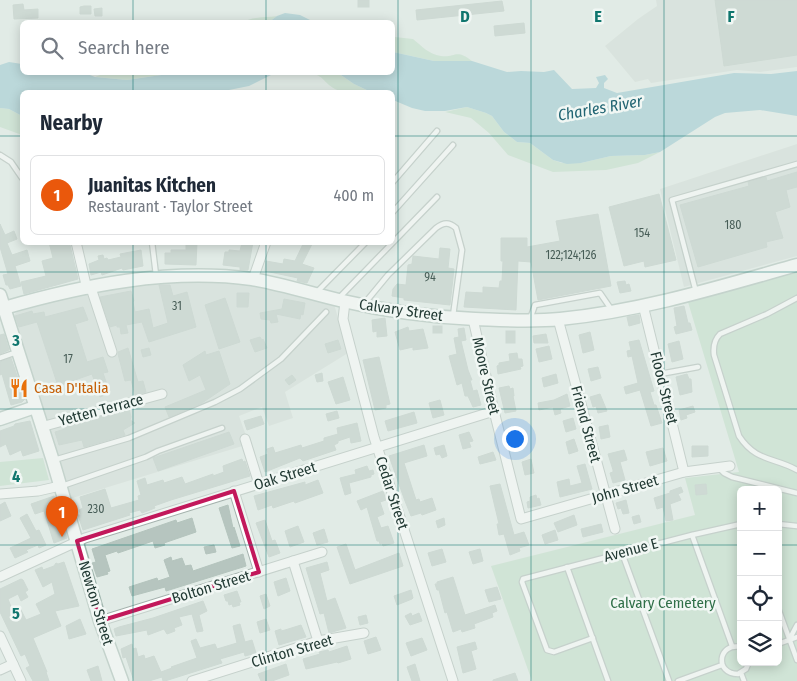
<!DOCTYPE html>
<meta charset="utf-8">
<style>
:root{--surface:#fff;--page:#f2f2f3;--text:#1f2937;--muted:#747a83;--line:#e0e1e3;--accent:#ea580c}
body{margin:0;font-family:"Fira Sans Condensed",sans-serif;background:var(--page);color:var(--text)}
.controls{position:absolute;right:15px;bottom:15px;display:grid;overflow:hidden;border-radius:8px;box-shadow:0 2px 12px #0003}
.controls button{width:45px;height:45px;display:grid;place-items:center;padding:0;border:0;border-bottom:1px solid var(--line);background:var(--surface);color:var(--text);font:25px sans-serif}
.you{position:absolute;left:514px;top:438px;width:18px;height:18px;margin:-12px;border:4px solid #fff;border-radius:50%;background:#1a73e8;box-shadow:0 0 0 8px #1a73e833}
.badge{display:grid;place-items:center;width:32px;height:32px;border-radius:50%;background:var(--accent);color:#fff;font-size:16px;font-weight:700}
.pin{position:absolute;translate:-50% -41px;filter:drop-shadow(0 1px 2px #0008)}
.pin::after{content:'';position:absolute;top:26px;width:18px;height:15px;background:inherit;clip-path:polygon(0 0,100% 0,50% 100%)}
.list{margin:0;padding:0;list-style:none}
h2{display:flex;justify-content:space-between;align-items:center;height:65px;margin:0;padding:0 20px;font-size:21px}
h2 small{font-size:16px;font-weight:400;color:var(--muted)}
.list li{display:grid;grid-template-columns:32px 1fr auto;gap:15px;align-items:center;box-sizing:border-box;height:80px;margin:0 10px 10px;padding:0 10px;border:1px solid var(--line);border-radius:8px}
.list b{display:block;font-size:19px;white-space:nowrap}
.list p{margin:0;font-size:16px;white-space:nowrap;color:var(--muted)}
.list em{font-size:16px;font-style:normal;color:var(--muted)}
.icon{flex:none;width:28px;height:28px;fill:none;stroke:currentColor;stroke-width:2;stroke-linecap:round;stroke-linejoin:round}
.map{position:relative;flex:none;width:797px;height:681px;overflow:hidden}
.search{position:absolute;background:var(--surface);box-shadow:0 2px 12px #0003;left:20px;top:20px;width:375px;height:55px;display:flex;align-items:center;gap:12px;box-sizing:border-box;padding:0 18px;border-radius:8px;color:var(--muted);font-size:19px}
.panel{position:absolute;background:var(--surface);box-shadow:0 2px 12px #0003;left:20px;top:90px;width:375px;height:155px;border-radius:8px}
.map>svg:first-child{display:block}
.built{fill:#cfdad5}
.green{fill:#bbdbc4;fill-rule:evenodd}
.water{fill:#8cc2cd}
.building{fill:#b6c5bf;stroke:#b4c4bd}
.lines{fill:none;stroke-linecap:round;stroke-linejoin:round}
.lane-casing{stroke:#a4b2ad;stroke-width:7}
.street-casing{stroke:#a4b2ad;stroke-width:11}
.secondary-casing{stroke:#a0b6ae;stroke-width:15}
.lane{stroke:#fff;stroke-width:4.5}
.street{stroke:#fff;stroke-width:9}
.secondary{stroke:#fff;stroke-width:12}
.marked{fill:none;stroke:#c2185b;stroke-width:4;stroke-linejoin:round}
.grid{fill:none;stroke:#0f766e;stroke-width:1;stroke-opacity:0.55}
.labels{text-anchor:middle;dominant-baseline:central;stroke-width:5;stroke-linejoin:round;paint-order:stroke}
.number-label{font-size:12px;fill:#475d57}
.street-label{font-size:15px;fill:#223a34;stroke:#f1f7f4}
.food-label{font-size:15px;fill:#c56008;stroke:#f1f7f4;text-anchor:start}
.park-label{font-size:15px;fill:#2f6f48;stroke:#f1f7f4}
.water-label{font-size:16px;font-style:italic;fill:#206472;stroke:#f1f7f4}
.grid-label{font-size:16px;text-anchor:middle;font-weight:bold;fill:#0f766e;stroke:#f1f7f4;stroke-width:5;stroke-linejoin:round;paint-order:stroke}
</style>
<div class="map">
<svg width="797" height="681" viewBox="0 0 797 681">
<rect width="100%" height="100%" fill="#e1ebe6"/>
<!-- built -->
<g class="built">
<path d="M 656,0 L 797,0 L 797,67 L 760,72 L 737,70 L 651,83 L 648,79 L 635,82 L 605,46 L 638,19 L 657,6 Z"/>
<path d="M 797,144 L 797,256 L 684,287 L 660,189 Z"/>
<path d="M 168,280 L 233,282 L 269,287 L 334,304 L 348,353 L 285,392 L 293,418 L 269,426 L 262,407 L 239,416 L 249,444 L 69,499 L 13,316 L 17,312 L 82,294 Z"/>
</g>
<!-- green -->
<g class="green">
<path d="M 277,16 L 269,22 L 243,22 C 253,16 266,18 277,16 Z"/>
<path d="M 393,35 L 395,37 L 413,39 C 422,46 428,54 441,56 C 455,58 456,48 472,61 L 434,61 L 393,52 Z"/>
<path d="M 105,73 L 175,73 L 127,80 L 95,77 Z"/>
<path d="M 305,73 L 338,73 L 354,84 L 371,92 C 360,92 345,95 335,89 C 321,81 325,74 305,73 Z"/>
<path d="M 467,107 L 486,113 L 492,116 L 504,132 L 517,142 L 530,143 L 553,160 L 562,163 L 581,163 L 611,156 L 645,155 L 660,152 L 638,163 L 606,170 L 553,172 L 508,155 L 489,133 L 471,118 L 445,112 Z"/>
<path d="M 0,108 L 9,109 L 22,116 L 22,135 L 0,127 Z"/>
<path d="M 797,271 L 797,681 L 532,681 L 491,566 L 695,515 L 685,478 L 739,472 L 688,302 ZM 741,490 L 778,490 L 778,662 L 741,662 Z"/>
<path d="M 43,458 L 49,480 L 0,486 L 0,462 Z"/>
</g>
<!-- water -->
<g class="water">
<path d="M 285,13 L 300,15 L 314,22 L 269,22 L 277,16 Z"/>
<path d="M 393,52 L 434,61 L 472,61 L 507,72 L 521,71 L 544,72 L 554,70 L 572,89 L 596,88 L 599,83 L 596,77 L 605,75 L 608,79 L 604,83 L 604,88 L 617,93 L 734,73 L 771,74 L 797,71 L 797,116 L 760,110 L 725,113 L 715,117 L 660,152 L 645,155 L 611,156 L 581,163 L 567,164 L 553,160 L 530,143 L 517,142 L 504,132 L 492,116 L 486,113 L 467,107 L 445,111 L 425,111 L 412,108 L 393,100 L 392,92 L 371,92 L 354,84 L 338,73 L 392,72 Z"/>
<path d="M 9,62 L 22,64 L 22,72 L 85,73 L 95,77 L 127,80 L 175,73 L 275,73 L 249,86 L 219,92 L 22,92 L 22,116 L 9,109 L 0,108 L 0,65 Z"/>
</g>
<!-- building -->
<g class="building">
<rect x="358" y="0" width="11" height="7"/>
<path d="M 715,0 L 797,0 L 797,55 L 724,66 Z"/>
<path d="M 502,1 L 504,11 L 417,20 L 416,10 Z"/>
<path d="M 23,4 L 24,10 L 38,9 L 38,18 L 14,19 L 13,5 Z"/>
<path d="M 84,6 L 91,6 L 91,14 L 80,14 L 80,7 Z"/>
<path d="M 102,8 L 102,16 L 95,16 L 94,9 Z"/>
<path d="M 524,23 L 525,33 L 495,36 L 494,26 Z"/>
<path d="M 797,172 L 797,187 L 786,190 L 790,207 L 775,212 L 783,238 L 766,242 L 767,247 L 698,267 L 680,205 L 749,186 L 748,182 L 766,177 L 767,181 Z"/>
<path d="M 659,194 L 676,260 L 645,267 L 644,261 L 624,266 L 609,207 Z"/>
<path d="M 598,214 L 611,286 L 538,300 L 531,262 L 518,261 L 516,310 L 464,307 L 466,292 L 483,293 L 483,287 L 499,288 L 500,281 L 502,281 L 503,261 L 501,261 L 501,238 L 527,238 L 527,247 L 560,241 L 556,221 Z"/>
<path d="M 0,224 L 5,235 L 14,231 L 17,239 L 7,243 L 12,255 L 27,250 L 30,261 L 15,266 L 21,286 L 10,289 L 8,285 L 6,285 L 3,275 L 8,274 L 0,247 Z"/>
<path d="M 49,242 L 67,242 L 68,246 L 70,245 L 78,279 L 24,294 L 21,282 L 46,276 L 42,261 L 53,258 Z"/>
<path d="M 186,242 L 197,242 L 196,265 L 165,264 L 165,253 L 171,253 L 171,250 L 186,250 Z"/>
<path d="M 242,242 L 253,242 L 248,270 L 240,270 L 240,267 L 223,265 L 225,252 L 229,252 L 229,250 L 240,251 Z"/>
<path d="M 304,242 L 313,242 L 302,264 L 314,268 L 307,283 L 297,281 L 298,278 L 265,271 L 266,261 L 283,264 L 284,259 L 295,261 Z"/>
<path d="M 440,248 L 450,249 L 448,268 L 454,269 L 450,305 L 404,300 L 404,298 L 392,296 L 393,289 L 397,284 L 406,285 L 408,265 L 412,264 L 413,256 L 439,259 Z"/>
<path d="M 141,250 L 143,266 L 123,270 L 122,268 L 102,275 L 101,272 L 91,275 L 89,264 L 99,260 L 98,256 L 103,255 L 104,259 L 107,258 L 108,260 L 121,257 L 120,254 Z"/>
<path d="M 625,281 L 626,285 L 629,284 L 631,291 L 620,293 L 617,282 Z"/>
<path d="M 159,285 L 170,285 L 173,296 L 187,292 L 196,327 L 149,342 L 142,322 L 126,325 L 128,333 L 121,334 L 120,327 L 117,327 L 117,325 L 110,327 L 100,297 L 131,291 L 134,301 L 133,302 L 135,312 L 149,309 L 153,328 L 168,323 Z"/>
<path d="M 237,293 L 249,293 L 248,307 L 237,307 Z"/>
<path d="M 225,298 L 240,342 L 219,349 L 205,305 Z"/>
<path d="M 284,299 L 305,303 L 303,315 L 301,314 L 300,319 L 276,314 L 278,322 L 271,323 L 270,320 L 261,319 L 260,313 L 282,309 Z"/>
<path d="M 684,306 L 688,323 L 690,323 L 692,330 L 676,334 L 674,327 L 677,326 L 674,308 Z"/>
<path d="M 83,307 L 88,320 L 75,324 L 87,362 L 103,357 L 108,372 L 103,373 L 110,393 L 100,397 L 92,374 L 58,386 L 37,322 L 19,327 L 15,316 L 32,311 L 33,314 L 44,312 L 45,317 Z"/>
<path d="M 639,315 L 640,323 L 629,326 L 627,317 Z"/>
<path d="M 385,318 L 387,336 L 377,337 L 377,331 L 373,332 L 372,320 Z"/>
<rect x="433" y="326" width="9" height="7"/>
<path d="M 408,327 L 409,331 L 423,329 L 428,348 L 413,350 L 413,347 L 400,350 L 395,332 Z"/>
<path d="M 464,328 L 466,340 L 461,341 L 468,370 L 472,380 L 470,380 L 473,391 L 477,390 L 481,405 L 473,407 L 468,396 L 465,396 L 462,383 L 457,385 L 449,356 L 457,354 L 454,338 L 459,337 L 458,329 Z"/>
<rect x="506" y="331" width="9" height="12"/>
<path d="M 590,332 L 594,350 L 583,353 L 579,335 Z"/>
<path d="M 4,334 L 9,350 L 0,354 L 0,335 Z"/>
<path d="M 546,334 L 548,343 L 534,343 L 533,336 Z"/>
<path d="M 260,337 L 262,340 L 263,339 L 267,348 L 255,352 L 250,340 Z"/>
<path d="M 338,340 L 341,349 L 328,353 L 325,344 Z"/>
<path d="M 639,340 L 654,391 L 650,392 L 654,405 L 656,405 L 662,423 L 651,426 L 640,390 L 626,394 L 624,387 L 638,383 L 632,356 L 628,357 L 627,351 L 631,350 L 629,342 Z"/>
<path d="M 679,341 L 683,359 L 672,362 L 668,344 Z"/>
<path d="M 549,346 L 552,359 L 539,362 L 536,349 Z"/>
<path d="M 128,348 L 138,382 L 143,381 L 146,392 L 135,395 L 131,380 L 125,381 L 118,354 L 118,352 Z"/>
<path d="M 149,348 L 151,355 L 143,357 L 141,350 Z"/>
<path d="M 205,351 L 206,355 L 219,351 L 230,384 L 202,403 L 169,417 L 165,407 L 206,390 L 200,375 L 189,381 L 183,365 Z"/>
<path d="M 517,353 L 518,359 L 522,359 L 523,366 L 520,367 L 521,369 L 498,374 L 497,366 L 499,365 L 499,363 L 510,361 L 509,354 Z"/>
<path d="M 379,357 L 390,404 L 386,405 L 386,408 L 375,410 L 363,360 Z"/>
<path d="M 11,358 L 25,399 L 22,402 L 11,405 L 2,374 L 0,375 L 0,362 Z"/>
<path d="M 598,367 L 601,378 L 591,381 L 588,369 Z"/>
<path d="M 322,373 L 323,381 L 317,382 L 315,375 Z"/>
<path d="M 556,374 L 558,383 L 544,387 L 542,378 Z"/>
<path d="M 687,374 L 689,379 L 691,379 L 692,392 L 680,395 L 676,377 Z"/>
<path d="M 292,375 L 296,380 L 289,385 L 285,380 Z"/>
<path d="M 343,377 L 350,400 L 336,404 L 328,382 Z"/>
<path d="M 509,386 L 510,389 L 513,388 L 514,396 L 513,396 L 516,411 L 505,413 L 499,388 Z"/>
<path d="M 567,394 L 570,406 L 560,409 L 561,413 L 555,415 L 553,407 L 539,410 L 538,403 L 554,400 Z"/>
<path d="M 600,394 L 607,411 L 598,413 L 596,406 L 593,407 L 590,397 Z"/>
<path d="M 440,400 L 444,415 L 433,418 L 429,403 Z"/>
<path d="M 693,406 L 695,412 L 686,415 L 687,418 L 681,420 L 679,410 Z"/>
<path d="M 129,409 L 131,417 L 130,420 L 135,423 L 123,430 L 125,435 L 84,447 L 82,440 L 59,445 L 55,432 L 65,429 L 65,427 Z"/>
<path d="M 337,411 L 339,418 L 328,421 L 326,414 Z"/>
<path d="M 414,412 L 417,423 L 388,431 L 385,421 Z"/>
<path d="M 261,416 L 264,424 L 247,430 L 244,421 Z"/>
<path d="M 573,418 L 576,429 L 566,432 L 563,421 Z"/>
<path d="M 30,421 L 39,451 L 23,456 L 21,450 L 10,455 L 6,444 L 0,447 L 0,431 L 14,426 L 15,424 Z"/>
<path d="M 357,423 L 361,441 L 351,443 L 350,437 L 338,441 L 338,443 L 334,445 L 336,450 L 303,461 L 300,458 L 265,472 L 260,457 L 268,454 L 267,449 L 273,447 L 275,453 L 301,445 L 302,448 L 324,441 L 324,438 L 338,434 L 337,428 Z"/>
<path d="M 608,425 L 610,437 L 601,439 L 599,427 Z"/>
<path d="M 229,432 L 234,444 L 158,471 L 153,458 Z"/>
<path d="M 469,432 L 473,441 L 469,442 L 471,447 L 463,449 L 459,435 Z"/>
<path d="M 524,432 L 525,440 L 517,441 L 518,445 L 511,447 L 509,435 Z"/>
<path d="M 574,439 L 578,451 L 569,454 L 566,442 Z"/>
<path d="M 424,445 L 427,456 L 404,463 L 416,500 L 419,499 L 420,502 L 432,498 L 436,510 L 422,515 L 421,513 L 411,516 L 405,501 L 389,456 Z"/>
<path d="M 444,445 L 447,456 L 442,458 L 440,454 L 436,455 L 434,448 Z"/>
<path d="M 692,446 L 708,446 L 708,456 L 692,457 Z"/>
<path d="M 663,448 L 667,461 L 650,466 L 646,452 Z"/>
<path d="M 624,450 L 627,460 L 620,462 L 625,480 L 613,483 L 610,473 L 613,472 L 613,470 L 608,454 Z"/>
<path d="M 493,452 L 496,460 L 480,464 L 478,457 Z"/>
<path d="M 242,459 L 243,462 L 245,461 L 250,476 L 171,500 L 154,506 L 155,508 L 142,513 L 140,510 L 129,513 L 130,515 L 83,530 L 78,515 L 81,515 L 79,510 L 83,508 L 80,497 L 105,489 L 111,508 L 139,500 L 138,496 L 141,495 L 137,481 L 145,478 L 147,485 L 163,480 L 164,483 L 182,477 L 185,484 L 213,474 L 213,476 L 224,472 L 223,466 Z"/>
<path d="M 531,459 L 534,473 L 525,475 L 522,462 Z"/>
<path d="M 585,464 L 592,489 L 560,497 L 557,482 L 569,479 L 570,486 L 582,483 L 577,466 Z"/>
<path d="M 367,466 L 369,471 L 373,470 L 374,474 L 371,475 L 371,477 L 349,483 L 351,493 L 345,495 L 340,478 L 356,474 L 355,470 Z"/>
<path d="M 318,480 L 323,493 L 295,503 L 294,501 L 273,508 L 272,505 L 258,510 L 254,496 L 305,482 L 305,485 Z"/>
<path d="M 500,484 L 514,535 L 524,532 L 529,545 L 519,548 L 520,551 L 510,555 L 504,534 L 499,535 L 497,524 L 499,524 L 490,486 Z"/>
<path d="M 706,484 L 707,494 L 696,495 L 695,485 Z"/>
<path d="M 681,487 L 683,492 L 678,494 L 681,500 L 670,504 L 673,520 L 666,521 L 663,507 L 657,509 L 654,498 L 670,493 L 670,491 Z"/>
<path d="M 383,491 L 386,500 L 380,502 L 384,514 L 377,517 L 381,528 L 388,526 L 394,543 L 383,546 L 382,543 L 380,544 L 379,541 L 377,541 L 367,507 L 361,510 L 357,501 Z"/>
<path d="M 536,495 L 537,499 L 539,498 L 541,505 L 528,508 L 527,502 L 530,501 L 530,497 Z"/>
<path d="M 54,496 L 67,538 L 54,543 L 44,511 L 35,514 L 31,504 Z"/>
<path d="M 626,500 L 629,513 L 623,514 L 621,508 L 618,509 L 616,503 Z"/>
<path d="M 5,502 L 11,516 L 0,521 L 0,505 Z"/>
<path d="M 228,505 L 233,528 L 234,527 L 240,546 L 232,548 L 219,508 Z"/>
<path d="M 27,514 L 36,531 L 39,530 L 46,545 L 39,548 L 38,545 L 26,550 L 28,552 L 15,558 L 10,548 L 31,538 L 20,518 Z"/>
<path d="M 574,515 L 577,525 L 558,532 L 554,523 Z"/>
<path d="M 639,515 L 641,522 L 634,524 L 632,517 Z"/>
<path d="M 192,518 L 196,532 L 164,543 L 165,545 L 155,548 L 153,541 L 118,553 L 117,551 L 105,555 L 110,571 L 107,572 L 108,574 L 97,577 L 92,563 L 96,562 L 92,549 L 176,520 L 177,523 Z"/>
<path d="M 444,518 L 445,525 L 438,528 L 436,521 Z"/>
<path d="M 265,520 L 272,541 L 275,540 L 280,553 L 269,557 L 256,523 Z"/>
<path d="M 601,524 L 603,532 L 583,537 L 581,529 Z"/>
<path d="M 298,526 L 304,542 L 290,547 L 285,531 Z"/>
<path d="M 324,529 L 328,542 L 317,545 L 313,533 Z"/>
<path d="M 555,530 L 558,540 L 545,544 L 542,535 Z"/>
<path d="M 346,544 L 355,570 L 399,553 L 403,566 L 350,584 L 337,547 Z"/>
<path d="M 214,545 L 216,552 L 206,554 L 204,547 Z"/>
<path d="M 442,549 L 446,562 L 432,566 L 428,553 Z"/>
<path d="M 480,549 L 483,561 L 473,564 L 469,552 Z"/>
<path d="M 243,554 L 246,566 L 243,567 L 166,591 L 165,587 L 132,596 L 129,587 L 157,578 L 158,581 L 170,577 L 164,560 L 171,557 L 172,561 L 182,558 L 185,566 L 191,565 L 193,571 Z"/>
<path d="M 64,562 L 79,606 L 55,611 L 61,626 L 33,638 L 47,672 L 46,672 L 49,681 L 33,681 L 26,668 L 30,666 L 25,654 L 21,656 L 0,612 L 0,589 L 21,579 L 23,580 L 28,590 L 25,592 L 28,597 L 21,601 L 18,594 L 8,599 L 13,612 L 20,608 L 26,620 L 41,614 L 36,604 L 55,594 L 52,582 L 43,587 L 35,570 L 42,567 L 43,570 L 54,566 L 56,563 L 58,564 Z"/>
<path d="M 327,562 L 329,570 L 320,573 L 327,601 L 335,598 L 346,628 L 329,633 L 324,613 L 320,614 L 306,568 Z"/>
<path d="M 453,577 L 465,615 L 495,605 L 497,611 L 492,613 L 493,617 L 474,624 L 475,628 L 462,632 L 461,629 L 453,632 L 447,612 L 445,613 L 439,590 L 437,590 L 435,584 L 437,584 L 437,582 Z"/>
<path d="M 286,578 L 290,591 L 278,596 L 274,582 Z"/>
<path d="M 497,587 L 501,599 L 489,602 L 485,590 Z"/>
<path d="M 411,590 L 413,598 L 412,599 L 397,605 L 394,596 Z"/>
<path d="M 237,591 L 241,602 L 239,602 L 240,605 L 233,607 L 232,604 L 229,605 L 228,601 L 226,601 L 224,595 Z"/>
<path d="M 266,594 L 270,606 L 264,609 L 260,596 Z"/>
<path d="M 203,601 L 207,611 L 199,615 L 203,631 L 197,632 L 192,614 L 179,617 L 182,625 L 174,628 L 175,631 L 167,634 L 164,629 L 148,635 L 147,630 L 116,636 L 114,629 L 119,627 L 153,618 Z"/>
<path d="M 411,613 L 412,616 L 419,613 L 422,621 L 410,625 L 405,616 Z"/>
<path d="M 366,615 L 368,623 L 360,625 L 358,617 Z"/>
<path d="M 80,619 L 86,634 L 69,639 L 66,626 Z"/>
<path d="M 266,619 L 270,630 L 260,633 L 257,622 Z"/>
<path d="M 240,624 L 245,642 L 252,640 L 256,653 L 245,656 L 244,652 L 220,659 L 222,663 L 165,681 L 163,681 L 162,677 L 149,681 L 134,681 L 126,657 L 123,658 L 121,649 L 132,644 L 133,649 L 136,648 L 138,657 L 144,655 L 145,659 L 154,656 L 161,672 L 172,668 L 171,667 L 197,658 L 191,641 L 196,639 L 200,648 L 215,644 L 217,649 L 237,643 L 233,626 Z"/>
<path d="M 301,625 L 306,637 L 279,645 L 275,631 L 281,629 L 281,631 L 285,630 Z"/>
<path d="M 376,637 L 381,650 L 368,654 L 364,641 Z"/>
<path d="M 422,638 L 427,650 L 411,656 L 406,643 Z"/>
<path d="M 475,642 L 477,649 L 471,651 L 476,669 L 463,673 L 457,647 Z"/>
<path d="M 347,646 L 351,659 L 338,663 L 337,662 L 306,669 L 303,659 L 320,654 L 319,652 L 328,650 L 329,652 Z"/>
<path d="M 286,664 L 289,675 L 272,681 L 261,681 L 258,674 Z"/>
<path d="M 415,664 L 420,681 L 412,681 L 407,667 Z"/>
<path d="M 98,666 L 102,681 L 91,681 L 87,670 Z"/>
<path d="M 515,673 L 518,681 L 493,681 L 493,680 Z"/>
</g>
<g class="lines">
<!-- lane casing -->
<g class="lane-casing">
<g id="lane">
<path d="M 0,155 L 11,162 L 22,178"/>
<path d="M 392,183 L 437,131"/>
<path d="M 392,213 L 453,145"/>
<path d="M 152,242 L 156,275"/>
<path d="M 696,292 L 672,200 L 797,164"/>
<path d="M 316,293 L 366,242"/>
<path d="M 797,298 L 767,314 L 720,334 C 714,340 713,347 714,355 L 739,436 C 756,462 774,457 797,470"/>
<path d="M 338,299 L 437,197"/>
<path d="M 364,304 L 388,275 L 436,228 C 444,222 449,222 456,228 L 462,250 L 453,316"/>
<path d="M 530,319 L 535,305 L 600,293 L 611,309"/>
<path d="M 0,358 L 17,352"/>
<path d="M 660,374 L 698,367"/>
<path d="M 54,460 L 129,438 L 215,402 L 240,389 L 281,359 L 326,312"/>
<path d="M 719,468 L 724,473 L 732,477 L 797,493"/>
<path d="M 62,486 L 146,457 L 158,451 L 222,428"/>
<path d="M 778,524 L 797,526"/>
<path d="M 692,535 L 732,646"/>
<path d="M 622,553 L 669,681"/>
<path d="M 567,567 L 608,681"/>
<path d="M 778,608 L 797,660"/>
<path d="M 593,638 L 554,652 L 547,650 L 522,582 L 523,579 L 692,535 L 741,524"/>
<path d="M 789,640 L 797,625"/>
<path d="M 778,644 L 797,637"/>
<path d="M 741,647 C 718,642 714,674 738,674 L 746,669 L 749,662"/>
<path d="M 741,673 L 744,681"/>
<path d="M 678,681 L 722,665"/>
</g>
</g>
<!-- street casing -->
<g class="street-casing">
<g id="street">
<path d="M 76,242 L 87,289"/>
<path d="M 253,279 L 266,242"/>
<path d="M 91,288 L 112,352"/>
<path d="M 345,302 L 343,319 L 374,437 L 453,681"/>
<path d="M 643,305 L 684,472"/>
<path d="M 473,319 L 494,411 L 521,519 L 684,472 L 730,466"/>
<path d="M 558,319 L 615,529"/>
<path d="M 41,427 L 162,394"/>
<path d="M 245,439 L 259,484"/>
<path d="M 234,491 L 259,572"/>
<path d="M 0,494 L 38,491 L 60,486"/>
<path d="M 293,561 L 318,641"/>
<path d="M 0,577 L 85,538 L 494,411"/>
<path d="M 100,621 L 322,552"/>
<path d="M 0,636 L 21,681"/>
<path d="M 0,670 L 13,664"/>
<path d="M 192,681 L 318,641 L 364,633"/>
</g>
</g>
<!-- secondary casing -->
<g class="secondary-casing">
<g id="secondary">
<path d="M 0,295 L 53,461 L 100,621 L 122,681"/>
<path d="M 4,308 C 84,285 169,268 252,279 C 282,284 313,294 343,301 C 385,311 431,317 475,319 C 503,320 532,322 560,319 C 641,311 719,287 797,265"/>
<path d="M 0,419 L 35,407"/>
</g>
</g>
<!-- lane -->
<use href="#lane" class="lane"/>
<!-- street -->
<use href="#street" class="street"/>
<!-- secondary -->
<use href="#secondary" class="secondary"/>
</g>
<!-- marked area -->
<path d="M0 0H797V681H0ZM 234,491 L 259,572 L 100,621 L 77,541 Z" fill="#e1ebe6" fill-opacity=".55" fill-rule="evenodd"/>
<path class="marked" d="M 234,491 L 259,572 L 100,621 L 77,541 Z"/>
<!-- grid -->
<path class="grid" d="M 133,0 L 133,22M 266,0 L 266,22M 398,0 L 398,681M 531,0 L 531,681M 664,0 L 664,681M 133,72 L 133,92M 266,72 L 266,92M 0,136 L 22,136M 392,136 L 797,136M 133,242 L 133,681M 266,242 L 266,681M 0,272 L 797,272M 0,409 L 797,409M 0,545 L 741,545M 778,545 L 797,545"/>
<!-- icons -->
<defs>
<g id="restaurant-bare" transform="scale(1.5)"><path d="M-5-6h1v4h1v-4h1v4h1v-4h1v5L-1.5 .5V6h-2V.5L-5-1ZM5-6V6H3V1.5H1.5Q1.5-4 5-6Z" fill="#e8710a" stroke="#f1f7f4" stroke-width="2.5" paint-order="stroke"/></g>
</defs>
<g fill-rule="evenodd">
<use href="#restaurant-bare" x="19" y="388"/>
</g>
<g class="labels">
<!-- number labels -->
<g class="number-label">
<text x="733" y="225">180</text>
<text x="642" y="233">154</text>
<text x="571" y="255">122;124;126</text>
<text x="430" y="277">94</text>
<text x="177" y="306">31</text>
<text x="68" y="359">17</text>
<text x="96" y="509">230</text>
</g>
<!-- street labels -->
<g class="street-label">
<text transform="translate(401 310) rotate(8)">Calvary Street</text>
<text transform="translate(486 376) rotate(77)">Moore Street</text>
<text transform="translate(664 388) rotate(76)">Flood Street</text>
<text transform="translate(101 410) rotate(-15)">Yetten Terrace</text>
<text transform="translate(586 424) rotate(75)">Friend Street</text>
<text transform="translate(285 476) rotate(-17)">Oak Street</text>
<text transform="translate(625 489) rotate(-16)">John Street</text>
<text transform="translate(392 493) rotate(72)">Cedar Street</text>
<text transform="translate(631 550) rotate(-15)">Avenue E</text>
<text transform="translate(211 587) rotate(-17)">Bolton Street</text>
<text transform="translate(96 603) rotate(73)">Newton Street</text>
<text transform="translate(292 651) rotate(-16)">Clinton Street</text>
</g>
<!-- food labels -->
<g class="food-label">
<text x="34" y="388">Casa D'Italia</text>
</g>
<!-- park labels -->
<g class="park-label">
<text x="663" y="603">Calvary Cemetery</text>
</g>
<!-- water labels -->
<g class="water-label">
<text transform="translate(600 108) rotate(-10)">Charles River</text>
</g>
</g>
<g class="grid-label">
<text x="465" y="22">D</text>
<text x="598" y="22">E</text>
<text x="731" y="22">F</text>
<text x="16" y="346">3</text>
<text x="16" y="482">4</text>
<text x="16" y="619">5</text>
</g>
</svg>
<div class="controls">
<button>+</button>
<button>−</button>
<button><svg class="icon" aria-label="locate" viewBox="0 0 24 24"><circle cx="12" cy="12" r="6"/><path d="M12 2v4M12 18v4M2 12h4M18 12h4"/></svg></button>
<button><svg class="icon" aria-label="layers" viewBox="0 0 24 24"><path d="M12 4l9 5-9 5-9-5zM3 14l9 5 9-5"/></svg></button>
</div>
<div class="you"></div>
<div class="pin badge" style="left:62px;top:537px">1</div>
<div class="search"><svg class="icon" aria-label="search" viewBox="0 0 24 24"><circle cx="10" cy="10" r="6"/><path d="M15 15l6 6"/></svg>Search here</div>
<section class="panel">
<h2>Nearby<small></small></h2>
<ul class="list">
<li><span class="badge">1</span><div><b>Juanitas Kitchen</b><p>Restaurant · Taylor Street</p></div><em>400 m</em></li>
</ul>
</section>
</div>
